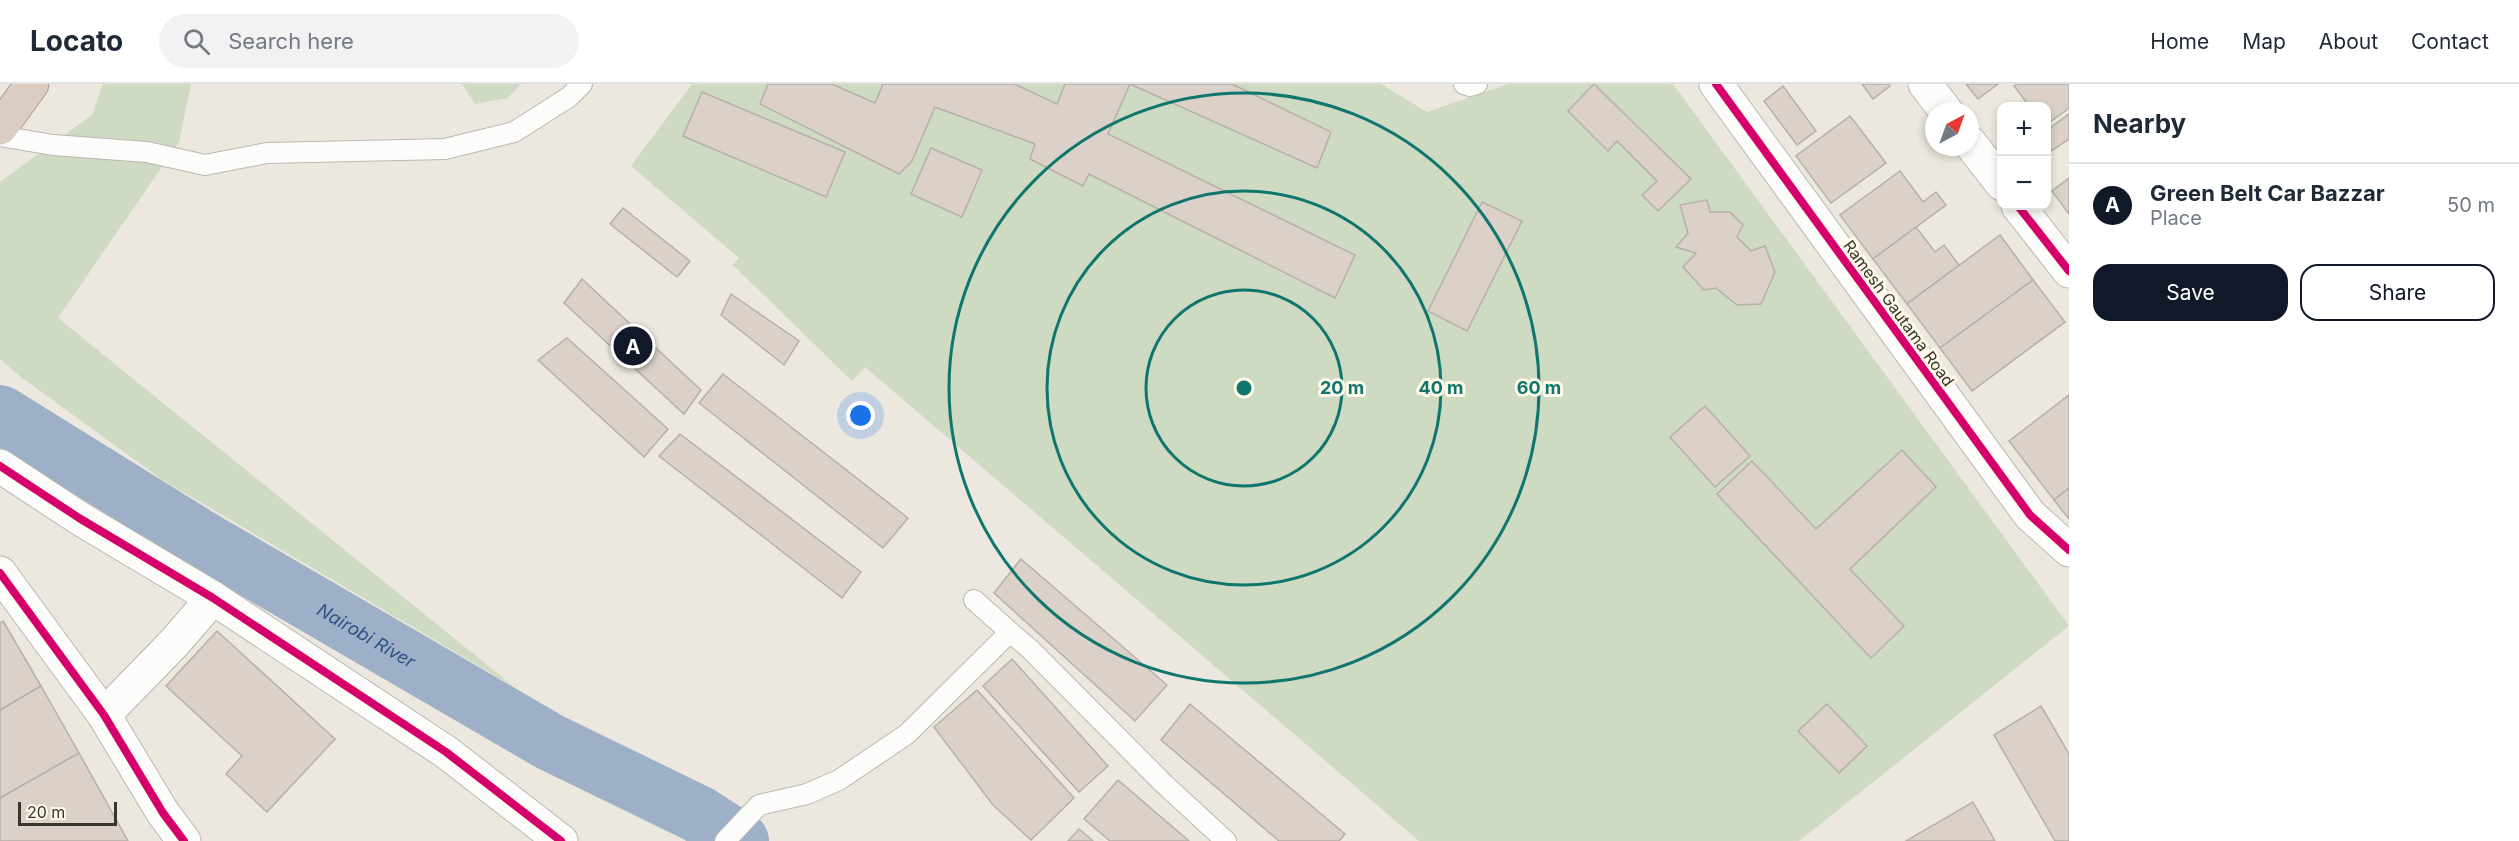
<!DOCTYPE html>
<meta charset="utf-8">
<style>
:root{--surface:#fff;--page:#f2f2f3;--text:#1f2937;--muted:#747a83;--line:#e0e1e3;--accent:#111827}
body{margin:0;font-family:Inter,sans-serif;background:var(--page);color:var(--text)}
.controls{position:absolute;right:18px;top:18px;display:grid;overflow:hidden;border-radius:12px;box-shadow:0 3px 9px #0003}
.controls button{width:54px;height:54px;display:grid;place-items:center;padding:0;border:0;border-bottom:2px solid var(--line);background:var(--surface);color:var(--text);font:30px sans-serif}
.compass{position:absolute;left:1925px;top:18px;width:54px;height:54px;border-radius:50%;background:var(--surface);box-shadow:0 3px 9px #0003;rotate:41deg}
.scale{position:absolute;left:18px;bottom:15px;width:99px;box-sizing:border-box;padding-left:6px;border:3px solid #38352e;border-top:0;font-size:16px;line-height:21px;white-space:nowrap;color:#38352e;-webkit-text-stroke:4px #fef8e9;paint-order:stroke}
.you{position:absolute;left:861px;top:332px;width:21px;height:21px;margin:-15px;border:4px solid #fff;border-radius:50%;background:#1a73e8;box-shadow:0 0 0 9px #1a73e833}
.badge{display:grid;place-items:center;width:39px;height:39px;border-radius:50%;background:var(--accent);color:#fff;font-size:20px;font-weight:700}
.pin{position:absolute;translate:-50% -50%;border:3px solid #fff;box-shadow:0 2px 6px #0006}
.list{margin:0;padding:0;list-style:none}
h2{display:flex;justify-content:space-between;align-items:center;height:78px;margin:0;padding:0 24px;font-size:26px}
h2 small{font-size:20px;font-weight:400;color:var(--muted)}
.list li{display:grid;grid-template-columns:39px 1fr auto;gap:18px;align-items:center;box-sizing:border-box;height:84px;padding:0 24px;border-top:2px solid var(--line)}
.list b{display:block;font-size:22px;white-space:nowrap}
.list p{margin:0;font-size:20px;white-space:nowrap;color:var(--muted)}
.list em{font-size:20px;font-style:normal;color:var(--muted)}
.actions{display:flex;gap:12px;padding:18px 24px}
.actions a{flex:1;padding:14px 0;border:2px solid var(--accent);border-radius:18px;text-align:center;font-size:21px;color:var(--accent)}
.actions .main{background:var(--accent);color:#fff}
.icon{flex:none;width:33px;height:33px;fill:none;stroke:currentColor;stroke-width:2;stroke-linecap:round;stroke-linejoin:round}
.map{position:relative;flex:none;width:2069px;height:757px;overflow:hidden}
header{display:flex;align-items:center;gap:36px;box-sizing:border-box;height:84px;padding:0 30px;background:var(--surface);border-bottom:2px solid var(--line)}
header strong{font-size:28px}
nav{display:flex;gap:33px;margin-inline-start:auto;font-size:21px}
.search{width:420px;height:54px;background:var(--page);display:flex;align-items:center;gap:15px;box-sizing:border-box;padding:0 21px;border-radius:33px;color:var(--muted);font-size:22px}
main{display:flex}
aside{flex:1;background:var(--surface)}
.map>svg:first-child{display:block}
.green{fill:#cedac2}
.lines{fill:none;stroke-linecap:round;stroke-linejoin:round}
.river{stroke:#9eb0c7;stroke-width:58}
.building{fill:#dcd1c9;stroke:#b5b0aa;stroke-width:1.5}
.lane-casing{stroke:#bbb8b1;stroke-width:22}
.street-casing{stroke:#bbb8b1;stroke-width:35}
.highway-casing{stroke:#ad9c8d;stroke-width:35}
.lane{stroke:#fcfcfa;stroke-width:20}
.street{stroke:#fcfcfa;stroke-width:33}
.highway{stroke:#dbcdc1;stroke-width:33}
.cycleway-casing{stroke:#fef8e9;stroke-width:11}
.cycleway{stroke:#d6006c;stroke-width:8}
.ring{fill:none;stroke:#0f766e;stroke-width:3}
.labels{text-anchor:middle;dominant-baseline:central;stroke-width:6;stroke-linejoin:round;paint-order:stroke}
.street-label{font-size:16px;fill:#38352e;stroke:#fef8e9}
.water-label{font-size:18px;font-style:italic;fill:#2d5284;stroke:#fef8e9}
.centre{fill:#0f766e;stroke:#fef8e9;stroke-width:3}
.ring-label{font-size:18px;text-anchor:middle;font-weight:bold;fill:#0f766e;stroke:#fef8e9;stroke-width:6;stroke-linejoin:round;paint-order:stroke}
</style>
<header>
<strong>Locato</strong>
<div class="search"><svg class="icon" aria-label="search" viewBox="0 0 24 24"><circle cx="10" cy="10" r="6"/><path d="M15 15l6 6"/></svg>Search here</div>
<nav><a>Home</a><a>Map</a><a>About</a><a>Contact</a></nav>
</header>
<main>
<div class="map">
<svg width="2069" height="757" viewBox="0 0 2069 757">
<rect width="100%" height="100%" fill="#ece8df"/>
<!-- green -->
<g class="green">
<path d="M 103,0 L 191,0 L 179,58 L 58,234 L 513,602 L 161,395 L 21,293 L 0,275 L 0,98 L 92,31 Z"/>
<path d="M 462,0 L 521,0 L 508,14 L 475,20 Z"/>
<path d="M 692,0 L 1381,0 L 1427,28 L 1508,0 L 1673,0 L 2069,542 L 1799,757 L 1419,757 L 865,283 L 852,297 L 733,181 L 739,174 L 631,82 Z"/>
</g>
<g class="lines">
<!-- river -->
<path class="river" id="s1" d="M 0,330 L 203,456 L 550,658 L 698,730 L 740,757"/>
</g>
<!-- building -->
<g class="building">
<path d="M 768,0 L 832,0 L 875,19 L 883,0 L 1014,0 L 1057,20 L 1065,0 L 1232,0 L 1331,48 L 1317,84 L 1130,0 L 1108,50 L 1355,171 L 1335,214 L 1089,90 L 1083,102 L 1030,75 L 1035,60 L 935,23 L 912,77 L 899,90 L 760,20 Z"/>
<path d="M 1594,0 L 1691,95 L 1658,127 L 1642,111 L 1657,97 L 1617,57 L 1608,67 L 1568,27 Z"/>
<path d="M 1862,0 L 1889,0 L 1890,2 L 1873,15 Z"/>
<path d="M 1966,0 L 1998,0 L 1978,15 Z"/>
<path d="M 2017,0 L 2069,0 L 2069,24 L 2046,41 L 2046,22 L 2029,22 L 2014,2 Z"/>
<path d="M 1783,2 L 1816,47 L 1797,61 L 1764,17 Z"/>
<path d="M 702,8 L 845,68 L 826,113 L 683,52 Z"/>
<path d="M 2069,30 L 2069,55 L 2051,67 L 2046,62 L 2046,47 Z"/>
<path d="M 1850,32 L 1886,79 L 1831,119 L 1796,72 Z"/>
<path d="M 931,64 L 982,86 L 962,133 L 911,110 Z"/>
<path d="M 1900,87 L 1923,118 L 1936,108 L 1946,121 L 1873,175 L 1840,131 Z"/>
<path d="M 2069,94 L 2069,130 L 2052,107 Z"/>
<path d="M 1707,116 L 1710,128 L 1730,128 L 1743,141 L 1737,153 L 1751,167 L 1765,162 L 1775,188 L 1761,220 L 1737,221 L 1716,204 L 1704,206 L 1683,183 L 1696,169 L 1676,163 L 1688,149 L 1680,121 Z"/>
<path d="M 1482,118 L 1522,137 L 1467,247 L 1428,227 Z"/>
<path d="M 623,124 L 690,177 L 677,193 L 610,140 Z"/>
<path d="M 1916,143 L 1935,168 L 1944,161 L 1959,181 L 1907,220 L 1873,175 Z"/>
<path d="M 2000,151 L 2033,196 L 1940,264 L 1907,220 Z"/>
<path d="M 582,195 L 701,306 L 684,330 L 564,219 Z"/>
<path d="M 2033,196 L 2065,238 L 1972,307 L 1940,264 Z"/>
<path d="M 731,210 L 799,257 L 784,281 L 721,231 Z"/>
<path d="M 567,254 L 668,345 L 644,373 L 538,276 Z"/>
<path d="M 723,290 L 908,434 L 883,464 L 699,319 Z"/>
<path d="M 2069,311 L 2069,404 L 2054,416 L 2009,357 Z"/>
<path d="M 1705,322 L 1750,372 L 1715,403 L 1670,353 Z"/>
<path d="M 680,350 L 861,488 L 842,514 L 659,372 Z"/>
<path d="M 1902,366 L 1936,403 L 1850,485 L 1904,542 L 1871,574 L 1717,410 L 1752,377 L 1816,445 Z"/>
<path d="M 2069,404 L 2069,435 L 2054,416 Z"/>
<path d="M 1021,475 L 1167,601 L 1135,637 L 994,509 Z"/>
<path d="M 3,537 L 41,602 L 0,626 L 0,539 Z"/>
<path d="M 217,547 L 335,655 L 267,728 L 226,690 L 242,672 L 166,602 Z"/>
<path d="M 1012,575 L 1108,682 L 1079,708 L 983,602 Z"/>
<path d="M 41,602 L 79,669 L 0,714 L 0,626 Z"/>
<path d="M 977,606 L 1074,714 L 1031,756 L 993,721 L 934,643 Z"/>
<path d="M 1190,620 L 1345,750 L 1339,757 L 1279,757 L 1161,656 Z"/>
<path d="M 1827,620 L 1867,662 L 1839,689 L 1798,647 Z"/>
<path d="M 2041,622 L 2069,670 L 2069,757 L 2055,757 L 1994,651 Z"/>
<path d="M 79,669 L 128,757 L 0,757 L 0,714 Z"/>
<path d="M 1118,696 L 1189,757 L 1110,757 L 1084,735 Z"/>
<path d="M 1973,718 L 1995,757 L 1906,757 Z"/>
<path d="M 1079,745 L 1093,757 L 1068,757 Z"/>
</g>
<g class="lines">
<!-- lane casing -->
<g class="lane-casing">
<g id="lane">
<path d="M 1464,0 L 1470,2 L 1477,0"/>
<path d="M 0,52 L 53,61 L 147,68 L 205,81 L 267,69 L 445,65 L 514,48 L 569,13 L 582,0"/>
<path d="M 1010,548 L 1031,566 L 1163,699 L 1226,757"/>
<path d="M 725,757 L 759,721 L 807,710 L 839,696 L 907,650 L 1010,548 L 974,516"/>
</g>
</g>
<!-- street casing -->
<g class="street-casing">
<g id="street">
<path d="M 1716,0 L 2030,431 L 2069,466"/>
<path d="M 1925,0 L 1946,27"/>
<path d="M 1970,59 L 2002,100"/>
<path d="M 2018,122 L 2069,187"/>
<path d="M 0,382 L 79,434 L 213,514 L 446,668 L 561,757"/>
<path d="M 0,489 L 104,631 L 163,729 L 184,757"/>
<path d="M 104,631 L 174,559 L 213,514"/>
</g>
</g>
<!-- highway casing -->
<g class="highway-casing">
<path id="highway" d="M 0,44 L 32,0"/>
</g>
<!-- lane -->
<use href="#lane" class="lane"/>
<!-- street -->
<use href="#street" class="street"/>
<!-- highway -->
<use href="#highway" class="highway"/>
<!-- cycleway casing -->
<g class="cycleway-casing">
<g id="cycleway">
<path d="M 1716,0 L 2030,431 L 2069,466"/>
<path d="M 2018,122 L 2069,187"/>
<path d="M 0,382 L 79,434 L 213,514 L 446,668 L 561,757"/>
<path d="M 0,489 L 104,631 L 163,729 L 184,757"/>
</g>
</g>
<!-- cycleway -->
<use href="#cycleway" class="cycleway"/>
</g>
<!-- distance rings -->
<g class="ring">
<circle cx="1244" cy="304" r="98"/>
<circle cx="1244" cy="304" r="197"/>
<circle cx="1244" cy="304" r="295"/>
</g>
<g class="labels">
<!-- street labels -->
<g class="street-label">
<text transform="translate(1899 229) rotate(54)">Ramesh Gautama Road</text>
</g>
<!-- water labels -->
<g class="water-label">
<text stroke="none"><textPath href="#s1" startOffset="428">Nairobi River</textPath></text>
</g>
</g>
<circle cx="1244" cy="304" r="9" class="centre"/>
<g class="ring-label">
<text x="1342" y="310">20 m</text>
<text x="1441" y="310">40 m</text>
<text x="1539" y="310">60 m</text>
</g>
</svg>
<div class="controls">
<button>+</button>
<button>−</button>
</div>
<svg class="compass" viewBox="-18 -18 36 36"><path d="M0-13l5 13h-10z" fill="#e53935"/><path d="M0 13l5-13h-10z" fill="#747a83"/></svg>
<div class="scale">20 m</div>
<div class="you"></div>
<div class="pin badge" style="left:633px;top:262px">A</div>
</div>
<aside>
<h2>Nearby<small></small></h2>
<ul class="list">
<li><span class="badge">A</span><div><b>Green Belt Car Bazzar</b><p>Place</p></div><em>50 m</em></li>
</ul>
<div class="actions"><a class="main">Save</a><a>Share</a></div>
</aside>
</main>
